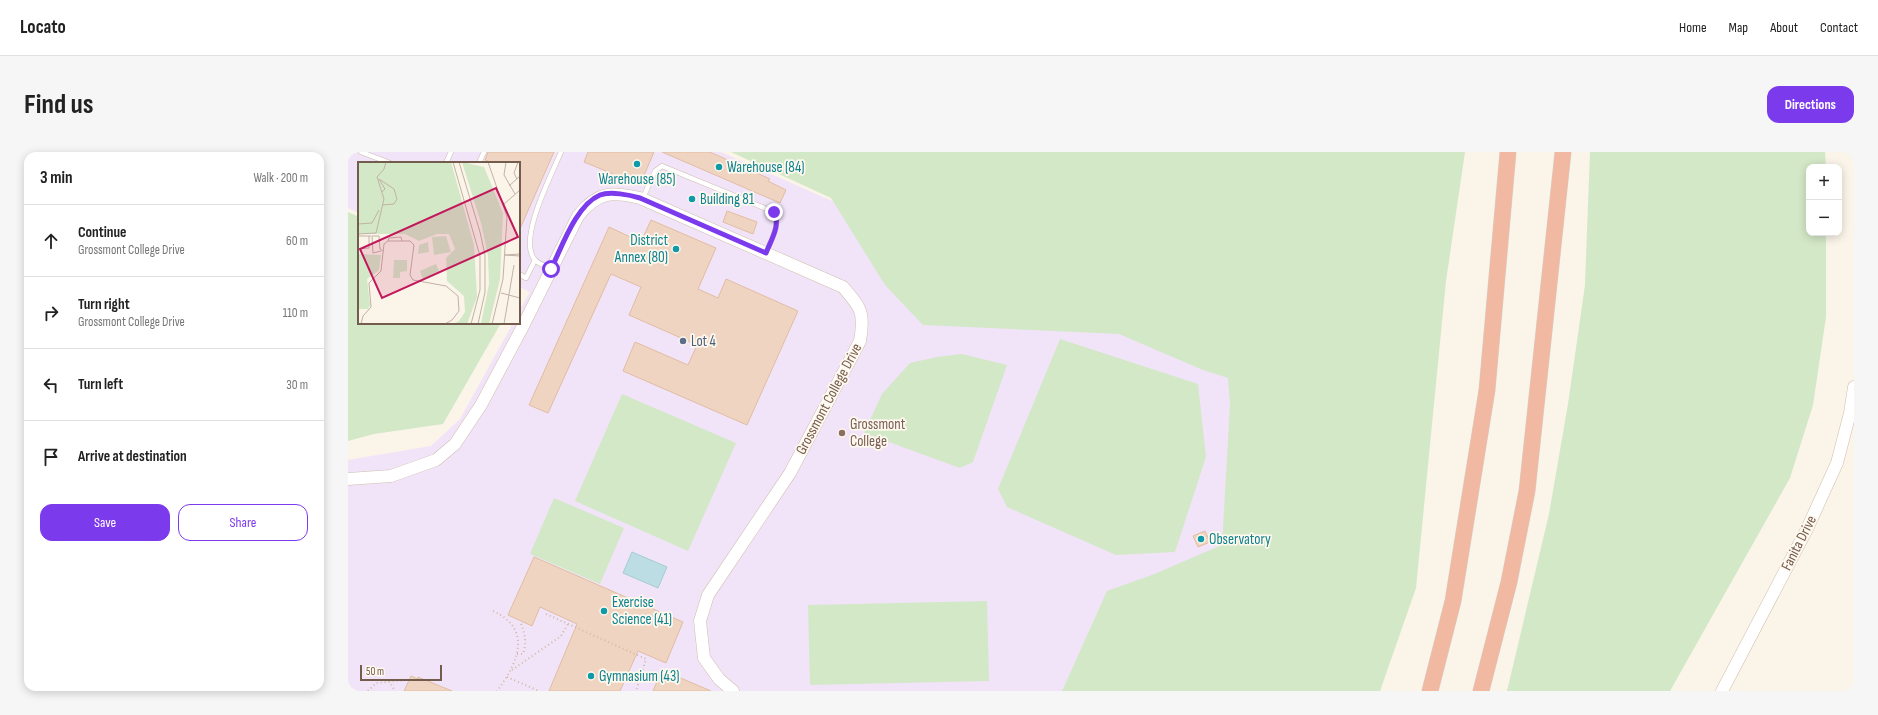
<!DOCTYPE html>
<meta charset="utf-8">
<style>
:root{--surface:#fff;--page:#f6f6f6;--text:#222;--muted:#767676;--line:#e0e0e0;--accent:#7c3aed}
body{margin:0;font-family:"Sofia Sans Condensed",sans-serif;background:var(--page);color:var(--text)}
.controls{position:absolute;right:12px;top:12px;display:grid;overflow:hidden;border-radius:8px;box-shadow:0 2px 10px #0003}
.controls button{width:36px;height:36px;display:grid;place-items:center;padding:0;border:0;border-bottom:1px solid var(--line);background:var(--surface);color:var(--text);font:20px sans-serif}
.scale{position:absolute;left:12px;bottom:10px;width:82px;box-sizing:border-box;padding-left:4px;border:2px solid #745c4d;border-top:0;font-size:11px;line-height:14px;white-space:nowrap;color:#745c4d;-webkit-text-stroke:3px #fef8ee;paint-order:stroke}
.stop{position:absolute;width:12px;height:12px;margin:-9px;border:3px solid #7c3aed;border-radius:50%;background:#fff}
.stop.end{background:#7c3aed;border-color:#fff;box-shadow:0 1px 4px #0008}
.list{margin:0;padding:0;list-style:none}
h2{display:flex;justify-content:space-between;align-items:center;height:52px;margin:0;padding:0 16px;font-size:17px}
h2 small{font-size:13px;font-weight:400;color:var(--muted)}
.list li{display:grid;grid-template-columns:26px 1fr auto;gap:12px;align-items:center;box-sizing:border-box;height:72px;padding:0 16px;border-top:1px solid var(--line)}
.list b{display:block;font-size:15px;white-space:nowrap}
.list p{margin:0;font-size:13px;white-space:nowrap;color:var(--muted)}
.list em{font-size:13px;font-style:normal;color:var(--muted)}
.actions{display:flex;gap:8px;padding:12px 16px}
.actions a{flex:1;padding:9px 0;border:1px solid var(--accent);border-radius:12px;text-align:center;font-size:14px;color:var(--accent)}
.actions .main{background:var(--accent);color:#fff}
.icon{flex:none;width:22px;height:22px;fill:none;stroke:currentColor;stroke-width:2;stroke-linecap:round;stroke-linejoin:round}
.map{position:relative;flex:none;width:1506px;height:539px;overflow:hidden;border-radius:12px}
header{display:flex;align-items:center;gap:24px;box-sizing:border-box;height:56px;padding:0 20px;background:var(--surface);border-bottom:1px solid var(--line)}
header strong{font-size:19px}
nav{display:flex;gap:22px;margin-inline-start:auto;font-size:14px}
.intro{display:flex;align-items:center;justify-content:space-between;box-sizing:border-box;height:96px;padding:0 24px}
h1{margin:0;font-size:28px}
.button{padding:10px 18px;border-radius:12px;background:var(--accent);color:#fff;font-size:14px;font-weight:700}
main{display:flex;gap:24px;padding:0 24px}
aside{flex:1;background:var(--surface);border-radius:12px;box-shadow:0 2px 10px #0003}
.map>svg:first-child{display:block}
.education{fill:#f1e4f8}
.green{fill:#d3e8c7}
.water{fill:#bddde4;stroke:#a4ccd5}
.building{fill:#efd5c1;stroke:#e1bca2}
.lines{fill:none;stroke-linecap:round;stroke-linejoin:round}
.lane-casing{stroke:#cdbcae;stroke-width:5.5}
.secondary-casing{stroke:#cfbdac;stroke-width:13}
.highway-casing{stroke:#d8d1cd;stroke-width:17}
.path{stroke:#d4b8a4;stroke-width:2;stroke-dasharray:1 3;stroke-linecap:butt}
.lane{stroke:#fff;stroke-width:4.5}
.secondary{stroke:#fff;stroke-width:12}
.highway{stroke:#f1b9a2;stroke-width:16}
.route{stroke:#7c3aed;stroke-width:5}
.culture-dot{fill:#0f9aa8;stroke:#fef8ee;stroke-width:1.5}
.service-dot{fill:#5c6f8a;stroke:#fef8ee;stroke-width:1.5}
.education-dot{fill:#8d6e63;stroke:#fef8ee;stroke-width:1.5}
.labels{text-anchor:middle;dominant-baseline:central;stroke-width:3.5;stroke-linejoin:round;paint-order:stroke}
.culture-label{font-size:15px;fill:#0d838f;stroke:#fef8ee;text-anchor:start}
.service-label{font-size:15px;fill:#4e5e75;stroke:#fef8ee;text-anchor:start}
.street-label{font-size:15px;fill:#745c4d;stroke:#fef8ee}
.education-label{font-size:15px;fill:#785e54;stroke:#fef8ee;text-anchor:start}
.inset-road{fill:none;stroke:#c1b2a5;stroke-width:1}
.view{fill:#c2185b;fill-opacity:0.15;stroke:#c2185b;stroke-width:2}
.inset-edge{fill:none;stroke:#745c4d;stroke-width:2}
</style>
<header>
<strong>Locato</strong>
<nav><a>Home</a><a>Map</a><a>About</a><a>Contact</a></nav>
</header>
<div class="intro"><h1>Find us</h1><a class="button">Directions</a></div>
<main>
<aside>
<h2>3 min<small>Walk · 200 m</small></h2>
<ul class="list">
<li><svg class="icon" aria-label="ahead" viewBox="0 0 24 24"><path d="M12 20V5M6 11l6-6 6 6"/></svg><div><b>Continue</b><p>Grossmont College Drive</p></div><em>60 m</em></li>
<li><svg class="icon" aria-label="right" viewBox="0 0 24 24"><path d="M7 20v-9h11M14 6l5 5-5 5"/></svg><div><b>Turn right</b><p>Grossmont College Drive</p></div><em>110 m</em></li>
<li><svg class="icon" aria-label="left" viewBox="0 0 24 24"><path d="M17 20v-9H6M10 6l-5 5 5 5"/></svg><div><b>Turn left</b></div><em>30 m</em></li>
<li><svg class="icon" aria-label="arrive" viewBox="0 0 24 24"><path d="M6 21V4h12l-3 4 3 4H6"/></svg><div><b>Arrive at destination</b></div></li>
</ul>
<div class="actions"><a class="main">Save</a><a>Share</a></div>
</aside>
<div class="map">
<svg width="1506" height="539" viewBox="0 0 1506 539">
<rect width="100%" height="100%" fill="#fbf4e8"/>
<!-- education -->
<path class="education" d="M 0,0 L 373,0 L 898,232 L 874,393 L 725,539 L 0,539 L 0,308 L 83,294 L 112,267 L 165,171 L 171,171 L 171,159 L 182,140 L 171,135 L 171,11 L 11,11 L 11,61 L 0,56 Z"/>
<!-- green -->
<g class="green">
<path d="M 383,0 L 1117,0 L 1098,129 L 1068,436 L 1032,539 L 714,539 L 759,439 L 804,423 L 874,393 L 882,253 L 880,226 L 855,218 L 771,182 L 575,173 L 537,133 L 483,46 Z"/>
<path d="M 1242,0 L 1477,0 L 1478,15 L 1461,15 L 1461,81 L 1478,81 L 1478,165 L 1465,253 L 1442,326 L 1322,539 L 1159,539 L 1201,362 L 1220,252 L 1237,133 Z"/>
<path d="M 0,60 L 11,65 L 11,171 L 153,171 L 95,272 L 26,282 L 0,289 Z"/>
<path d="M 712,187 L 850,232 L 858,305 L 827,400 L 768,403 L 659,355 L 650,337 Z"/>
<path d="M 614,202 L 659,213 L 625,310 L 612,316 L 516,281 L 534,242 L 562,211 L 589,205 Z"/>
<path d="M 274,242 L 388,291 L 340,399 L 227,349 Z"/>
<path d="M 206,346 L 276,376 L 252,432 L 182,402 Z"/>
<path d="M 639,449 L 641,529 L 462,533 L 460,453 Z"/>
</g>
<!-- water -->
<path class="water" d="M 284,400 L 319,415 L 310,436 L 275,421 Z"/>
<!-- building -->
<g class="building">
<path d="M 140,0 L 206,0 L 171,79 L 171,11 L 144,11 L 137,8 Z"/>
<path d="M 240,0 L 306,0 L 292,33 L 236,10 Z"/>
<path d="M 314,0 L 362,0 L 422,27 L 420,29 L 438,38 L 432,51 Z"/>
<path d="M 379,59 L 409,70 L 405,82 L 375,70 Z"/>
<path d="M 303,68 L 368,96 L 350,137 L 370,146 L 378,127 L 450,159 L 399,273 L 275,219 L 287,190 L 340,213 L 349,193 L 281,163 L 293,135 L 263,122 L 200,261 L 181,253 L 261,75 L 293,90 Z"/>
<path d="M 857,379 L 862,390 L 850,395 L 845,384 Z"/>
<path d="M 186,405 L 335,470 L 318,511 L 290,499 L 272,539 L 201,539 L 229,472 L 192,455 L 184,474 L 160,463 Z"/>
<path d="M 314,518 L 363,539 L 305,539 Z"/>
<path d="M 63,524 L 70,527 L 70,525 L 104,539 L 56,539 Z"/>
</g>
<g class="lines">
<!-- lane casing -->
<g class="lane-casing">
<g id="lane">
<path d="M 13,0 L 42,11"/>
<path d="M 98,11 L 103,0"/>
<path d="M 131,11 L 136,0"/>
<path d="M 295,46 L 307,19 L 314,14 L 426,60 C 433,73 423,88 418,101"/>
<path d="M 203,117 C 199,114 190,112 187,108 C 169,88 204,22 213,0"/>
<path d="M 171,122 L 178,126 L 187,108"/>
</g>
</g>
<!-- secondary casing -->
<g class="secondary-casing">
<g id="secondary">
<path d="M 0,327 L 43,324 L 88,308 L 107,292 L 133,253 L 174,176 L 230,64 C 249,40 263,39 292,46 L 495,135 C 513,156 517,160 512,189 L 442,321 L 360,443 L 352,469 L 356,506 L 371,527 L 385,539"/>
<path d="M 1374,539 L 1459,377 L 1489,311 L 1502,261 L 1506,235"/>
</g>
</g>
<!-- highway casing -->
<g class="highway-casing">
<g id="highway">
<path d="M 1082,539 L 1105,449 L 1139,238 L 1160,0"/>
<path d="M 1133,539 L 1161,430 L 1179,339 L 1215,0"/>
</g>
</g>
<!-- path -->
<g class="path">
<path d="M 145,459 C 185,477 170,511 149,539"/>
<path d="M 198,462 L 298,507 L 288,539"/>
<path d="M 169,502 L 175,502 C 179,490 177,481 172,469"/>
<path d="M 164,518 L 213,484 L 220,472"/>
<path d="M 159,525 L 191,539"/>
<path d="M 41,529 L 47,539"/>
<path d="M 20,539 L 28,531 L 58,528"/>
</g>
<!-- lane -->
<use href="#lane" class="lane"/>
<!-- secondary -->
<use href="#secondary" class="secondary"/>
<!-- highway -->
<use href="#highway" class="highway"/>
</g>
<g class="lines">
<!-- route -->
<path class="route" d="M 203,117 C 214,95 228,53 252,43 C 262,39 282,43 292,46 L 418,101 C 423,88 433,73 426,60"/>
</g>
<!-- markers -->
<g class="culture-dot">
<circle cx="289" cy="12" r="4"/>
<circle cx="371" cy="15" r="4"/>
<circle cx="344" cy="47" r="4"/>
<circle cx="328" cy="97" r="4"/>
<circle cx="853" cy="387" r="4"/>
<circle cx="256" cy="459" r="4"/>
<circle cx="243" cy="524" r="4"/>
</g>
<circle class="service-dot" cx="335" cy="189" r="4"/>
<circle class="education-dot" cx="494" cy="281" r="4"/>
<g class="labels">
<!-- culture labels -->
<g class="culture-label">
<text x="379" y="15">Warehouse (84)</text>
<text x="289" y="27" text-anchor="middle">Warehouse (85)</text>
<text x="352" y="47">Building 81</text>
<text x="320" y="88" text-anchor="end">District<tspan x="320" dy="17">Annex (80)</tspan></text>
<text x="861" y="387">Observatory</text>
<text x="264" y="450">Exercise<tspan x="264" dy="17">Science (41)</tspan></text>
<text x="251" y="524">Gymnasium (43)</text>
</g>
<!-- service labels -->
<g class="service-label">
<text x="343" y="189">Lot 4</text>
</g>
<!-- street labels -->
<g class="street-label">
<text transform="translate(481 247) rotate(-62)">Grossmont College Drive</text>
<text transform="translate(1451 391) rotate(-63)">Fanita Drive</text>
</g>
<!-- education labels -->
<g class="education-label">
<text x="502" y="272">Grossmont<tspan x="502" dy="17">College</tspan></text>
</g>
</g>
<!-- overview -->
<g transform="translate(10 10)">
<rect width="162" height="162" fill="#fbf4e8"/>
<path d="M 0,0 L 93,0 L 116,83 L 119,135 L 109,162 L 96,162 L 101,159 L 107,150 L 106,134 L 89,119 L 88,96 L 97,87 L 91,72 L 79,72 L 61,79 L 47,72 L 0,72 ZM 104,0 L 126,5 L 145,51 L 142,117 L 131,162 L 123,162 L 131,122 L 130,94 L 123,61 ZM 88,74 L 93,90 L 76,93 L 74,75 ZM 70,80 L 71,90 L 60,92 L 61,83 ZM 0,92 L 23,93 L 21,108 L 9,117 L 12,143 L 10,147 L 0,147 ZM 36,98 L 49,98 L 49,109 L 42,110 L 42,116 L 35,116 ZM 78,102 L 81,109 L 65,117 L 62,109 Z" fill="#d3e8c7"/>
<path class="inset-road" d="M 95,0 L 122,94 L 122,128 L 113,162M 101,0 L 122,70 L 127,93 L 127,130 L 120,162M 130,0 L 149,55 L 145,117 L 134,162M 148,0 L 146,13 L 157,32M 159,17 L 156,11 L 160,0M 151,24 L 162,14M 24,30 L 27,27 L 21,17 L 36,27 L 39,37 L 36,42 L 24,43M 146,42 L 162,28M 0,62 L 14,61 L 21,48M 0,72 L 18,71 L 26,37 L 19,15 L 26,7 L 28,0M 0,74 L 13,74M 30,79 L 31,76 L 43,75 L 44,79M 0,87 L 11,86 L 11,74M 23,89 L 15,91 L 14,74 L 21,74 L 22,87 L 25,89M 147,93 L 162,94M 147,93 L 162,92M 143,131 L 162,136M 3,162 L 5,154 L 13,145 L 11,121 L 23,109 L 26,82 L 30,79 L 52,79 L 56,83 L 52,113 L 55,118 L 88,124 L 100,134 L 101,149 L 94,158 L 87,162M 146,162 L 156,103"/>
<path class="view" d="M 138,26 L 160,75 L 24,136 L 2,87 Z"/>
<rect width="162" height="162" class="inset-edge"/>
</g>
</svg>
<div class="controls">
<button>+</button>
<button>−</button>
</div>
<div class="scale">50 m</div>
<div class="stop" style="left:203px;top:117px"></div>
<div class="stop end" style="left:426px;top:60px"></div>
</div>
</main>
